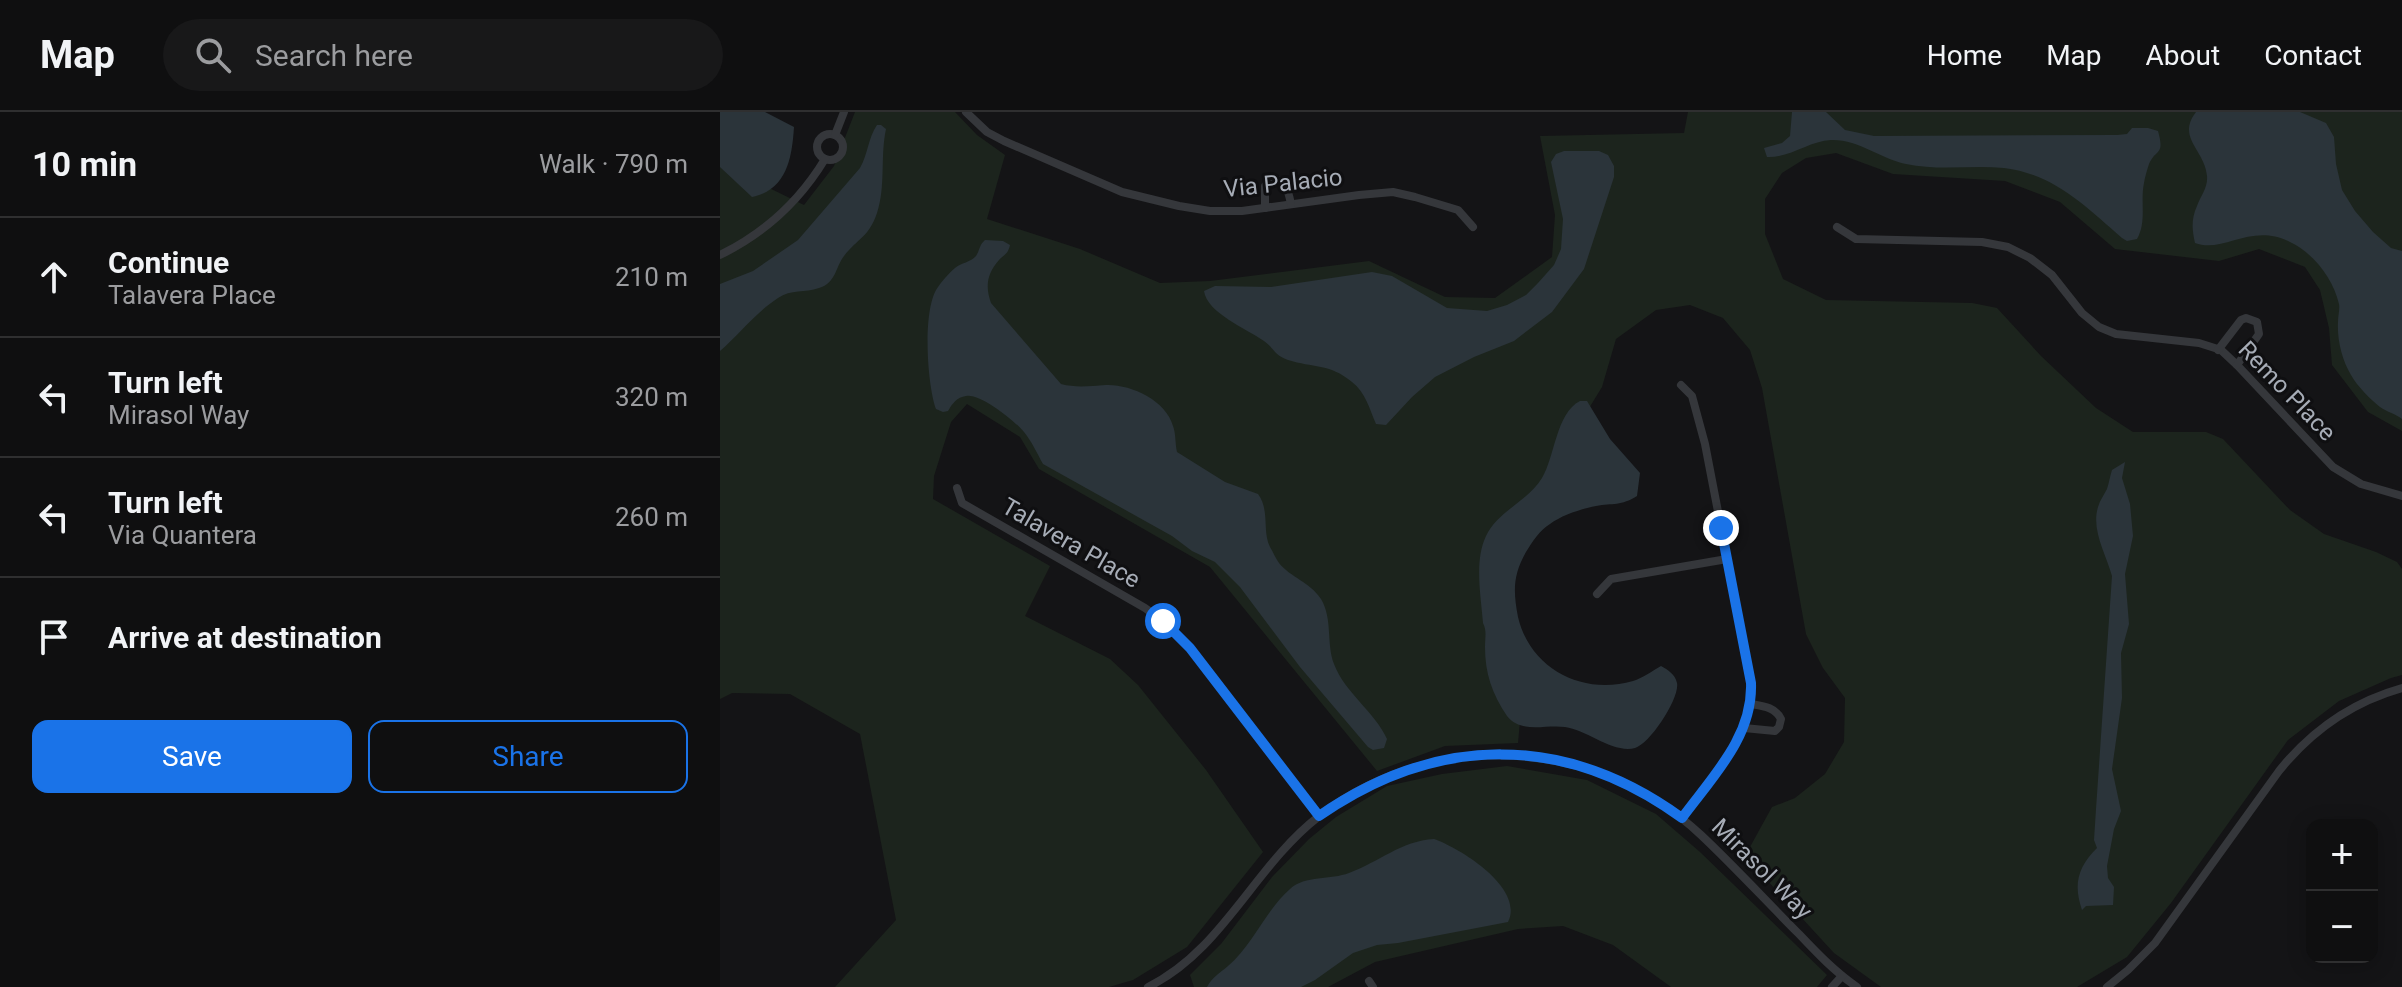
<!DOCTYPE html>
<meta charset="utf-8">
<style>
:root{--surface:#0f0f10;--page:#181819;--text:#f1f3f6;--muted:#9b9c9f;--line:#2f2f30;--accent:#1a73e8}
body{margin:0;font-family:Roboto,sans-serif;background:var(--page);color:var(--text)}
.controls{position:absolute;right:24px;bottom:24px;display:grid;overflow:hidden;border-radius:16px;box-shadow:0 4px 20px #0003}
.controls button{width:72px;height:72px;display:grid;place-items:center;padding:0;border:0;border-bottom:2px solid var(--line);background:var(--surface);color:var(--text);font:40px sans-serif}
.stop{position:absolute;width:24px;height:24px;margin:-18px;border:6px solid #1a73e8;border-radius:50%;background:#fff}
.stop.end{background:#1a73e8;border-color:#fff;box-shadow:0 2px 8px #0008}
.list{margin:0;padding:0;list-style:none}
h2{display:flex;justify-content:space-between;align-items:center;height:104px;margin:0;padding:0 32px;font-size:34px}
h2 small{font-size:26px;font-weight:400;color:var(--muted)}
.list li{display:grid;grid-template-columns:52px 1fr auto;gap:24px;align-items:center;box-sizing:border-box;height:120px;padding:0 32px;border-top:2px solid var(--line)}
.list b{display:block;font-size:30px;white-space:nowrap}
.list p{margin:0;font-size:26px;white-space:nowrap;color:var(--muted)}
.list em{font-size:26px;font-style:normal;color:var(--muted)}
.actions{display:flex;gap:16px;padding:24px 32px}
.actions a{flex:1;padding:18px 0;border:2px solid var(--accent);border-radius:16px;text-align:center;font-size:28px;color:var(--accent)}
.actions .main{background:var(--accent);color:#fff}
.icon{flex:none;width:44px;height:44px;fill:none;stroke:currentColor;stroke-width:2;stroke-linecap:round;stroke-linejoin:round}
.map{position:relative;flex:none;width:1682px;height:875px;overflow:hidden}
header{display:flex;align-items:center;gap:48px;box-sizing:border-box;height:112px;padding:0 40px;background:var(--surface);border-bottom:2px solid var(--line)}
header strong{font-size:38px}
nav{display:flex;gap:44px;margin-inline-start:auto;font-size:28px}
.search{width:560px;height:72px;background:var(--page);display:flex;align-items:center;gap:20px;box-sizing:border-box;padding:0 28px;border-radius:44px;color:var(--muted);font-size:30px}
main{display:flex}
aside{flex:1;background:var(--surface)}
.map>svg:first-child{display:block}
.green{fill:#1c241d}
.water{fill:#2b343a}
.lines{fill:none;stroke-linecap:round;stroke-linejoin:round}
.minor{stroke:#35373b;stroke-width:8}
.route{stroke:#1a73e8;stroke-width:10}
.labels{text-anchor:middle;dominant-baseline:central;stroke-width:6;stroke-linejoin:round;paint-order:stroke}
.street-label{font-size:24px;fill:#a6acb6;stroke:#0f0f11}
</style>
<header>
<strong>Map</strong>
<div class="search"><svg class="icon" aria-label="search" viewBox="0 0 24 24"><circle cx="10" cy="10" r="6"/><path d="M15 15l6 6"/></svg>Search here</div>
<nav><a>Home</a><a>Map</a><a>About</a><a>Contact</a></nav>
</header>
<main>
<aside>
<h2>10 min<small>Walk · 790 m</small></h2>
<ul class="list">
<li><svg class="icon" aria-label="ahead" viewBox="0 0 24 24"><path d="M12 20V5M6 11l6-6 6 6"/></svg><div><b>Continue</b><p>Talavera Place</p></div><em>210 m</em></li>
<li><svg class="icon" aria-label="left" viewBox="0 0 24 24"><path d="M17 20v-9H6M10 6l-5 5 5 5"/></svg><div><b>Turn left</b><p>Mirasol Way</p></div><em>320 m</em></li>
<li><svg class="icon" aria-label="left" viewBox="0 0 24 24"><path d="M17 20v-9H6M10 6l-5 5 5 5"/></svg><div><b>Turn left</b><p>Via Quantera</p></div><em>260 m</em></li>
<li><svg class="icon" aria-label="arrive" viewBox="0 0 24 24"><path d="M6 21V4h12l-3 4 3 4H6"/></svg><div><b>Arrive at destination</b></div></li>
</ul>
<div class="actions"><a class="main">Save</a><a>Share</a></div>
</aside>
<div class="map">
<svg width="1682" height="875" viewBox="0 0 1682 875">
<rect width="100%" height="100%" fill="#141416"/>
<!-- green -->
<g class="green">
<path d="M 135,0 L 235,0 L 257,23 L 285,43 L 267,107 L 360,137 L 440,171 L 490,169 L 649,149 L 725,185 L 775,186 L 832,145 L 835,103 L 820,24 L 964,21 L 968,0 L 1682,0 L 1682,319 L 1648,300 L 1612,253 L 1609,216 L 1600,178 L 1585,155 L 1539,137 L 1499,149 L 1395,137 L 1340,90 L 1285,69 L 1173,62 L 1116,41 L 1086,46 L 1062,61 L 1045,87 L 1045,122 L 1063,167 L 1106,188 L 1252,191 L 1277,196 L 1321,244 L 1376,296 L 1413,320 L 1486,320 L 1503,327 L 1570,398 L 1604,422 L 1656,440 L 1677,450 L 1682,457 L 1682,563 L 1671,566 L 1619,589 L 1568,628 L 1451,791 L 1407,845 L 1357,875 L 1161,875 L 1114,841 L 1025,744 L 1052,695 L 1075,686 L 1105,662 L 1124,630 L 1125,586 L 1103,556 L 1086,522 L 1042,276 L 1030,238 L 1003,206 L 970,193 L 936,198 L 896,227 L 882,275 L 795,417 L 782,504 L 802,587 L 798,631 L 725,634 L 657,659 L 490,455 L 319,357 L 300,325 L 247,292 L 231,310 L 214,364 L 213,387 L 330,454 L 305,504 L 390,547 L 418,573 L 486,658 L 543,740 L 467,835 L 413,868 L 389,875 L 115,875 L 176,808 L 140,622 L 70,582 L 12,581 L 0,587 L 0,52 L 84,93 L 114,54 Z"/>
<path d="M 787,654 L 867,668 L 936,702 L 980,740 L 1107,863 L 1097,875 L 951,875 L 893,833 L 843,814 L 798,817 L 655,850 L 608,875 L 474,875 L 470,863 L 501,832 L 552,765 L 589,727 L 616,705 L 667,674 L 722,662 Z"/>
</g>
<!-- water -->
<g class="water">
<path d="M 0,0 L 45,0 L 74,15 C 72,45 67,78 32,85 L 0,55 Z"/>
<path d="M 1072,0 L 1106,0 L 1125,18 L 1154,24 L 1397,23 L 1407,22 L 1412,16 L 1428,16 L 1438,19 C 1445,44 1436,36 1429,52 C 1427,58 1425,65 1424,71 C 1420,90 1427,109 1417,127 L 1407,129 L 1402,126 C 1366,95 1334,62 1284,56 C 1252,53 1218,59 1186,52 C 1161,47 1138,27 1111,28 C 1089,29 1070,46 1047,45 L 1044,36 L 1062,31 L 1070,24 Z"/>
<path d="M 1476,0 L 1580,0 L 1606,11 L 1614,25 L 1616,52 L 1622,78 L 1635,99 L 1653,120 L 1671,136 L 1682,139 L 1682,307 C 1676,302 1667,300 1660,295 C 1651,288 1637,274 1631,263 C 1622,248 1617,228 1618,210 C 1618,204 1620,197 1619,192 C 1613,166 1593,141 1570,130 C 1531,110 1503,142 1475,131 C 1472,118 1471,107 1477,94 C 1481,83 1488,76 1487,64 C 1485,38 1456,26 1476,0 Z"/>
<path d="M 157,13 L 161,13 L 166,17 C 160,45 166,74 157,101 C 149,125 138,126 124,144 C 115,156 116,171 99,176 C 85,181 71,177 58,186 C 35,201 20,222 0,239 L 0,172 L 33,159 L 78,128 L 140,56 C 148,42 148,26 157,13 Z"/>
<path d="M 844,39 L 879,39 L 888,43 L 894,54 L 894,65 L 864,157 L 832,200 L 794,229 L 754,245 L 715,265 L 692,285 L 666,313 L 656,312 C 649,296 646,281 632,270 C 609,251 593,256 568,248 C 554,243 554,236 544,229 C 527,217 487,201 484,179 L 495,174 L 551,175 L 652,160 L 672,164 L 727,196 L 767,199 L 787,193 L 806,183 L 818,171 L 834,153 L 841,137 L 843,107 L 831,50 L 836,42 Z"/>
<path d="M 265,128 L 283,129 L 290,133 C 288,142 285,142 279,148 C 267,162 265,174 271,191 L 341,272 C 356,276 370,274 386,273 C 410,272 446,288 453,314 C 456,322 455,331 457,340 L 505,370 L 538,382 C 550,398 542,419 550,435 C 553,440 556,447 559,451 C 571,466 589,469 601,487 C 613,507 606,531 614,552 C 625,581 655,600 667,627 L 664,636 L 653,638 L 648,635 L 580,555 L 520,475 L 495,450 L 472,439 L 452,424 L 323,352 C 317,341 312,330 304,320 C 295,309 260,281 246,284 C 237,285 232,292 228,299 L 223,300 L 216,297 C 207,272 202,196 218,175 C 222,169 229,161 235,156 C 241,151 251,150 256,144 C 260,138 259,133 265,128 Z"/>
<path d="M 860,289 L 867,289 L 890,327 L 920,361 L 917,384 C 901,394 893,391 876,394 C 861,397 842,403 830,412 C 820,418 812,430 806,440 C 793,463 793,479 798,505 C 810,557 863,584 913,569 C 923,566 932,559 941,554 C 948,558 955,562 957,571 C 960,586 930,632 915,636 C 894,642 867,618 845,615 C 826,612 801,622 787,604 C 772,582 765,561 765,535 C 765,525 767,519 763,511 C 761,484 754,449 766,424 C 778,399 808,389 822,366 C 835,345 836,301 860,289 Z"/>
<path d="M 1405,350 L 1402,366 L 1410,392 L 1413,424 L 1405,462 L 1409,512 L 1401,541 L 1402,586 L 1392,657 L 1401,699 L 1394,717 L 1387,754 L 1388,766 L 1394,775 L 1393,793 L 1366,794 L 1362,798 C 1353,772 1358,755 1377,736 L 1374,728 L 1376,697 L 1392,464 C 1386,442 1371,418 1378,395 C 1380,388 1384,383 1387,377 C 1389,371 1390,364 1392,358 Z"/>
<path d="M 714,727 C 740,736 805,776 788,810 L 678,831 L 657,833 L 633,841 L 595,868 L 581,875 L 487,875 C 493,864 499,862 508,854 C 533,833 545,799 570,777 C 585,763 611,768 629,761 C 659,750 681,729 714,727 Z"/>
</g>
<g class="lines">
<!-- minor -->
<g class="minor">
<path d="M 246,0 L 267,20 L 284,29 L 402,80 L 459,94 L 490,99 L 522,99 L 639,83 L 673,80 L 695,85 L 738,98 L 753,115"/>
<circle cx="110" cy="35" r="13"/>
<path d="M 115,23 L 124,0"/>
<path d="M 545,96 L 545,74 C 564,59 568,77 571,92"/>
<path d="M 1117,115 L 1136,127 L 1262,130 L 1288,135 L 1310,146 L 1332,163 L 1362,201 L 1379,215 L 1396,222 L 1479,231 L 1501,238 L 1517,253 L 1613,355 L 1641,372 L 1682,384"/>
<path d="M 0,143 C 45,121 79,90 105,47"/>
<path d="M 1498,238 L 1521,208 L 1526,206 L 1537,210 L 1539,222 L 1517,253"/>
<path d="M 961,273 L 972,284 L 985,332 L 1031,571 C 1033,625 992,665 962,706"/>
<path d="M 237,376 L 242,391 L 425,496 L 443,509 L 470,536 L 599,704"/>
<path d="M 877,482 L 891,467 L 1007,447"/>
<path d="M 1024,616 L 1055,619 L 1059,615 L 1061,607 C 1055,595 1043,594 1031,592"/>
<path d="M 649,869 L 653,875"/>
<path d="M 428,875 C 502,839 534,755 598,705 C 711,616 877,625 981,723 C 1015,755 1046,789 1079,822 C 1097,841 1115,860 1137,875"/>
<path d="M 1112,875 L 1122,864"/>
<path d="M 1387,875 L 1408,858 L 1435,831 L 1559,659 C 1591,619 1632,590 1682,576"/>
</g>
</g>
<g class="lines">
<!-- route -->
<path class="route" d="M 443,509 L 470,536 L 599,704 C 717,622 845,621 962,706 C 992,665 1033,625 1031,571 L 1001,416"/>
</g>
<g class="labels">
<!-- street labels -->
<g class="street-label">
<text transform="translate(563 71) rotate(-6)">Via Palacio</text>
<text transform="translate(1567 279) rotate(46)">Remo Place</text>
<text transform="translate(351 431) rotate(30)">Talavera Place</text>
<text transform="translate(1042 757) rotate(45)">Mirasol Way</text>
</g>
</g>
</svg>
<div class="controls">
<button>+</button>
<button>−</button>
</div>
<div class="stop" style="left:443px;top:509px"></div>
<div class="stop end" style="left:1001px;top:416px"></div>
</div>
</main>
